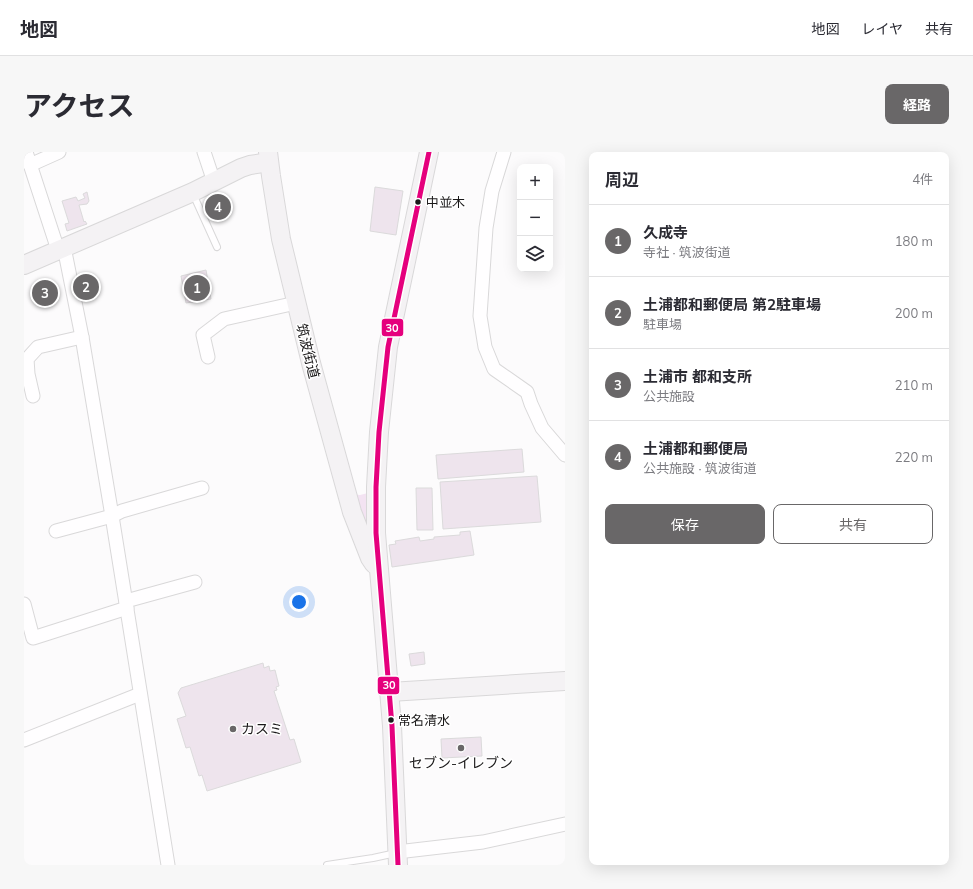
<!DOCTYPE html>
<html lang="ja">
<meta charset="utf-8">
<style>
:root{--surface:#fff;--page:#f7f7f7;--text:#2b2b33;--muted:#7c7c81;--line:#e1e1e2;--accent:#696768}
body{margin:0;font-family:Mulish,"Noto Sans JP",sans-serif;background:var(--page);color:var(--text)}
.controls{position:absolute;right:12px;top:12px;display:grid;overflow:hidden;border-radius:8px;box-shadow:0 4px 16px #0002}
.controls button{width:36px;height:36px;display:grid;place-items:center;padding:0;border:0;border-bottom:1px solid var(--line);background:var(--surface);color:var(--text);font:20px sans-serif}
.you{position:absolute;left:275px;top:450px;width:14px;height:14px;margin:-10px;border:3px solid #fff;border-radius:50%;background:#1a73e8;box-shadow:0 0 0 6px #1a73e833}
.badge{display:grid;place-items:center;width:26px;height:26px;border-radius:50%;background:var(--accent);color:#fff;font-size:13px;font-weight:700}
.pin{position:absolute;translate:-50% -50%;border:2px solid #fff;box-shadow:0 1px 4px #0006}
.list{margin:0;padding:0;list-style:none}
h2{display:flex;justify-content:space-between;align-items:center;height:52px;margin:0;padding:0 16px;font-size:17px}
h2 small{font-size:13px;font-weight:400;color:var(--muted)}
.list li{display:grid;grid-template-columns:26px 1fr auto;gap:12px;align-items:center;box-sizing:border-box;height:72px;padding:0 16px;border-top:1px solid var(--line)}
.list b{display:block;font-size:15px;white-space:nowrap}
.list p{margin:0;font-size:13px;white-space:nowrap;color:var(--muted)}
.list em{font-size:13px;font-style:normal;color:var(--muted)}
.actions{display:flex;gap:8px;padding:12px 16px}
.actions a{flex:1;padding:9px 0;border:1px solid var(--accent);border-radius:8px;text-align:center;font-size:14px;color:var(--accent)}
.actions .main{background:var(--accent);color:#fff}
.icon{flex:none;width:22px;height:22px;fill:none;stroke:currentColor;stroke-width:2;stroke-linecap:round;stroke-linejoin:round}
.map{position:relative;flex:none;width:541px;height:713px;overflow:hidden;border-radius:8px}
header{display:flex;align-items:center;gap:24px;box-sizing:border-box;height:56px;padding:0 20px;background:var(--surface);border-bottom:1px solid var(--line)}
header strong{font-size:19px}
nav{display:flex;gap:22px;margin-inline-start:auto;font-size:14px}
.intro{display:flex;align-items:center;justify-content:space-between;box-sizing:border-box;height:96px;padding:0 24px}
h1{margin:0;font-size:28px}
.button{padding:10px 18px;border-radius:8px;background:var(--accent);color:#fff;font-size:14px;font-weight:700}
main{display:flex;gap:24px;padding:0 24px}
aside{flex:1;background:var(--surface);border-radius:8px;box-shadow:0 4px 16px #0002}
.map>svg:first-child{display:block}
.green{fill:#f3e3f2}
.building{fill:#eee4ed;stroke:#dbdadb}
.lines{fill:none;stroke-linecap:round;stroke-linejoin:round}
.lane-casing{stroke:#d9d8d9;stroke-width:8}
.street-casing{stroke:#d9d8d9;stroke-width:15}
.secondary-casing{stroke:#d9d8d9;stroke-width:20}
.lane{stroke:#fffeff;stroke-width:6}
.street{stroke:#fffeff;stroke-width:13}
.secondary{stroke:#f4f2f4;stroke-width:18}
.bus-1-casing{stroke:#fff;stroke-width:8}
.bus-1{stroke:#e5007d;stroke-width:5}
.bus-dot{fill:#1a1819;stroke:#fff;stroke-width:1.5}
.poi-dot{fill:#696768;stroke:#fff;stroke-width:1.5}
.labels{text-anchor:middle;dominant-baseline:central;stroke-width:3;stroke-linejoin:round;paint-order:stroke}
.bus-label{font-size:13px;fill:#1a1819;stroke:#fff;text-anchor:start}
.street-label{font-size:14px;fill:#1a1819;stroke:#fff}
.poi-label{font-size:14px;fill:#1a1819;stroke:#fff;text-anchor:start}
.line-badge{stroke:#fff;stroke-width:1.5}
.badge-label{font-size:11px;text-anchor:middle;font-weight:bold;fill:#fff}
</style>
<header>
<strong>地図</strong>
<nav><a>地図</a><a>レイヤ</a><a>共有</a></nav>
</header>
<div class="intro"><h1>アクセス</h1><a class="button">経路</a></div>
<main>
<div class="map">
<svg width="541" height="713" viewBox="0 0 541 713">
<rect width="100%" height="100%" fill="#fcfbfc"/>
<!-- green -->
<path class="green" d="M 344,341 L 344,371 L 340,370 L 327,342 L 336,343 Z"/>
<!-- building -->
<g class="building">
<path d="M 351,35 L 379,39 L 372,83 L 346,79 Z"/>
<path d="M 63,40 L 65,49 L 63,52 L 55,53 L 60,70 L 61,69 L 63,72 L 43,79 L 41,72 L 45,71 L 38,49 L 52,45 L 54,49 L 61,46 L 59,42 Z"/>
<path d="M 199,42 L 207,60 L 189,68 L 186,62 L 188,61 L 183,50 Z"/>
<path d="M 182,118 L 187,147 L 162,151 L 157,124 Z"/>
<path d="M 25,129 L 33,147 L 19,153 L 12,135 Z"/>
<path d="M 498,297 L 500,320 L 414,327 L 412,303 Z"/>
<path d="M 513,324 L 517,370 L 419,377 L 416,330 Z"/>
<path d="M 392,336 L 408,336 L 409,378 L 393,378 Z"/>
<path d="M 446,379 L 450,403 L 368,415 L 365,393 L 372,392 L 371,389 L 395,385 L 396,389 L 410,387 L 410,385 L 436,383 L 436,380 Z"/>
<path d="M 400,500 L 401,512 L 387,514 L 385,502 Z"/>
<path d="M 239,511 L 240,516 L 245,514 L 246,519 L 251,518 L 255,534 L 252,535 L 253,538 L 250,539 L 266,588 L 270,587 L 277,610 L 183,639 L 178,623 L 175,624 L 166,595 L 162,596 L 153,567 L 162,564 L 154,541 L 157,536 Z"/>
<path d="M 457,585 L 458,604 L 418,606 L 417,587 Z"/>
</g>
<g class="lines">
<!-- lane casing -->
<g class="lane-casing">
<g id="lane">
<path d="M 169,42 L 193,95"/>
<path d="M 303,713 L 349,706 L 372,701"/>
</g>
</g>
<!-- street casing -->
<g class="street-casing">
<g id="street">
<path d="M 2,0 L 34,98"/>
<path d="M 180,0 L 190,30"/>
<path d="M 480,0 L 468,39 L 462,76 L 456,164 L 461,195 L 470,217 L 503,240 L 507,252 L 518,276 L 541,303"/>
<path d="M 6,13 L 35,0"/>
<path d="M 40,95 L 58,185 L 88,364 L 144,713"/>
<path d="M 184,205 L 179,183 L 200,167 L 272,151"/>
<path d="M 9,244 L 4,222 L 3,207 L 14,195 L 58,185"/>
<path d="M 32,379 L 88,364 L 98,359 L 178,336"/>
<path d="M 102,449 L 171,430"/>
<path d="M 0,452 L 9,486 L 103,456"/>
<path d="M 0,588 L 116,542"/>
<path d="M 373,700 L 459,690 L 541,672"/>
</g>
</g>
<!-- secondary casing -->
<g class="secondary-casing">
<g id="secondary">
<path d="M 244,0 L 247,24 L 257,87 L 287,211 L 328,360 L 346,406 L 350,412"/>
<path d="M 0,113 L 169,40 L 217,16 L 226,13 L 245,10"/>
<path d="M 366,540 L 541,529"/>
<path d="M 374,713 L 368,574 L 352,381 L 352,335 L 355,280 L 364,195 L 405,0"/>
</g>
</g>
<!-- lane -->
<use href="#lane" class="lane"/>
<!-- street -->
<use href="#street" class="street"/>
<!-- secondary -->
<use href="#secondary" class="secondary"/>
<!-- bus-1 casing -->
<g class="bus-1-casing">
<path id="bus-1" d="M 374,713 L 368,574 L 352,381 L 352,335 L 355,280 L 364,195 L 405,0"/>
</g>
<!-- bus-1 -->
<use href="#bus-1" class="bus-1"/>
</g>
<!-- markers -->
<g class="bus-dot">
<circle cx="394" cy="50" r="3.5"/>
<circle cx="367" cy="568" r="3.5"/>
</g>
<g class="poi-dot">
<circle cx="209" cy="577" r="4"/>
<circle cx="437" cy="596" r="4"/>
</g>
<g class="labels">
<!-- bus labels -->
<g class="bus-label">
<text x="402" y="50">中並木</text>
<text x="374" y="568">常名清水</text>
</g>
<!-- street labels -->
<g class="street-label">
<text transform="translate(284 199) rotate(76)">筑波街道</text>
</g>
<!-- poi labels -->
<g class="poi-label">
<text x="217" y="577">カスミ</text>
<text x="437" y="611" text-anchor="middle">セブン-イレブン</text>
</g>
</g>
<g class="line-badge">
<rect x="357" y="166" width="23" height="19" rx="4" fill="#e5007d"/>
<rect x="353" y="524" width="23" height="19" rx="4" fill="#e5007d"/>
</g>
<g class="badge-label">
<text x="368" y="180">30</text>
<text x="365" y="537">30</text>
</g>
</svg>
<div class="controls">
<button>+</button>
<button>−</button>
<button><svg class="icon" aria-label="layers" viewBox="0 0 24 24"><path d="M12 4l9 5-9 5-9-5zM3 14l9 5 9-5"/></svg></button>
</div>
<div class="you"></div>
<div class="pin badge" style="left:173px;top:136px">1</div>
<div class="pin badge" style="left:62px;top:135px">2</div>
<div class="pin badge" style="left:21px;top:141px">3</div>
<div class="pin badge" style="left:194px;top:55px">4</div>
</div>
<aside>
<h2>周辺<small>4件</small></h2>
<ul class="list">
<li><span class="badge">1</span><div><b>久成寺</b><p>寺社 · 筑波街道</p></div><em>180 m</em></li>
<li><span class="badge">2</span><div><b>土浦都和郵便局 第2駐車場</b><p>駐車場</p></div><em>200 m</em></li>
<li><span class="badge">3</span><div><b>土浦市 都和支所</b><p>公共施設</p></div><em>210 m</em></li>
<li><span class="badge">4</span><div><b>土浦都和郵便局</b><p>公共施設 · 筑波街道</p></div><em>220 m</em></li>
</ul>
<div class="actions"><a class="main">保存</a><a>共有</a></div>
</aside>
</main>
